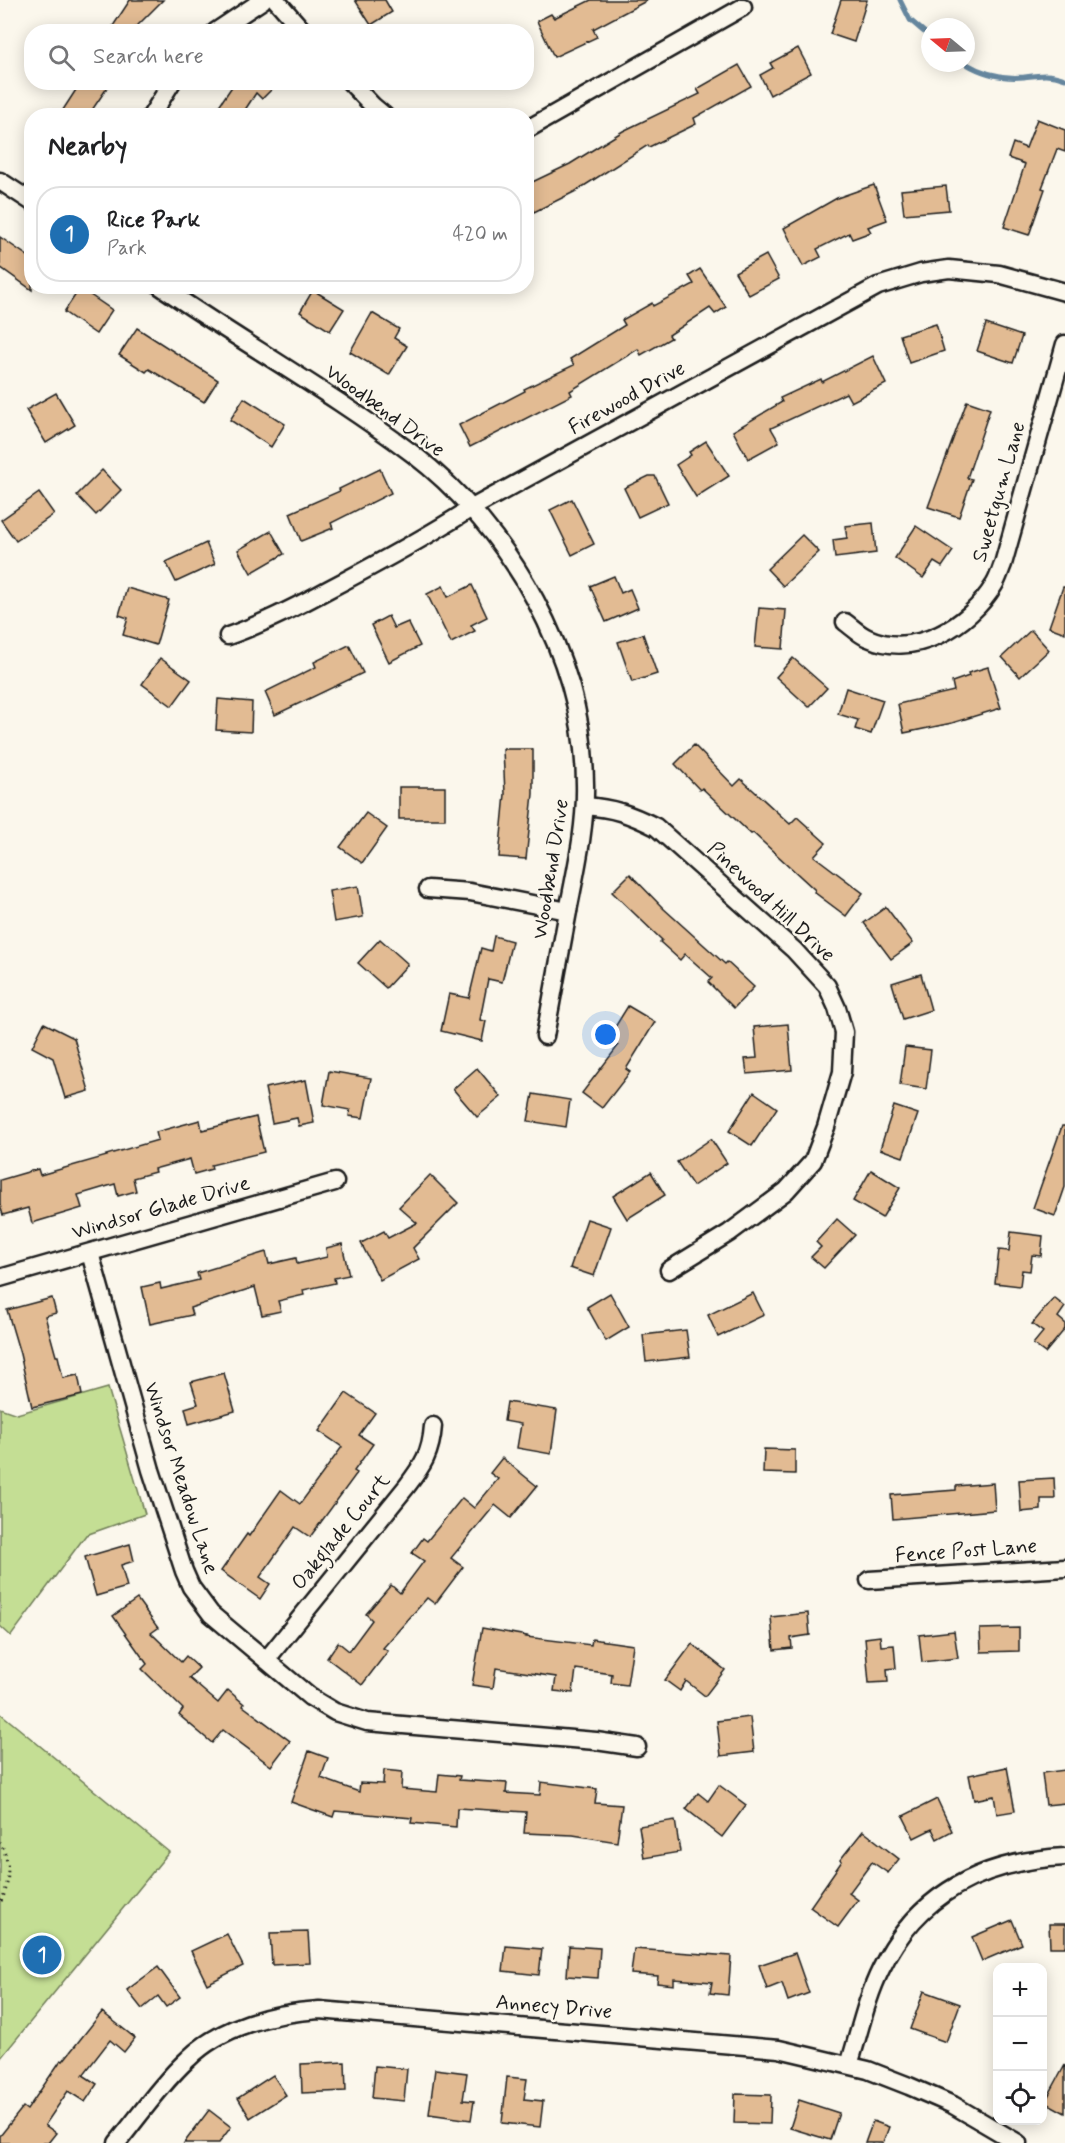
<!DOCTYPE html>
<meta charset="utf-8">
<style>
:root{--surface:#fff;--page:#f6f6f6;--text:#202124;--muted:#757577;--line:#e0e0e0;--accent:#1f6fb2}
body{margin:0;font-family:Mynerve,sans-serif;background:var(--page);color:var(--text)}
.controls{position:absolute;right:18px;bottom:18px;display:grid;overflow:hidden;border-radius:12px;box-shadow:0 3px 15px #0003}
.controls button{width:54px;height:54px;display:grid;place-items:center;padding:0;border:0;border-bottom:2px solid var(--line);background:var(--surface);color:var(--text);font:30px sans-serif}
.compass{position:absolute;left:921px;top:18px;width:54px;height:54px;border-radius:50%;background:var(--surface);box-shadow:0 3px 15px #0003;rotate:289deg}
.you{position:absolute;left:606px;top:1035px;width:21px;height:21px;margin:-15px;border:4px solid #fff;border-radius:50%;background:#1a73e8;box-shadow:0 0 0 9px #1a73e833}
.badge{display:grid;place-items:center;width:39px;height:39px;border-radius:50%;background:var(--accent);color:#fff;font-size:20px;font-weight:700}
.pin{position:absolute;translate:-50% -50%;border:3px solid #fff;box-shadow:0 2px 6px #0006}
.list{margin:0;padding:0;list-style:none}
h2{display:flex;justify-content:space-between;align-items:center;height:78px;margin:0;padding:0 24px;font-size:26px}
h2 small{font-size:20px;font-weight:400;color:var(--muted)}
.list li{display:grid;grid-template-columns:39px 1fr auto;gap:18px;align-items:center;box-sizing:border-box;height:96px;margin:0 12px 12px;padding:0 12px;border:2px solid var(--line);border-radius:24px}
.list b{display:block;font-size:22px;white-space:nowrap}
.list p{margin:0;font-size:20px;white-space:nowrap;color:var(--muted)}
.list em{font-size:20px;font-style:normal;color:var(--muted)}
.icon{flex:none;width:33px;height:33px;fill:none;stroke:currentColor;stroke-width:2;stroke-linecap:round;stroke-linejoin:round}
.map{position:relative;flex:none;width:1065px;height:2143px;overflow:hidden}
.search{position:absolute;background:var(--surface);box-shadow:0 3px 15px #0003;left:24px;top:24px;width:510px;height:66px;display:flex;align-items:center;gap:15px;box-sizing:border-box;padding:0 21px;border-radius:24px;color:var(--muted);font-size:22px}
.panel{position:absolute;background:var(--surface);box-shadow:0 3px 15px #0003;left:24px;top:108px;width:510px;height:186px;border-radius:24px}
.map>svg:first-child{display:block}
.green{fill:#c4de94;stroke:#707d58;stroke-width:1.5}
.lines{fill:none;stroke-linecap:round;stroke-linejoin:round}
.stream{stroke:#65869e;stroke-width:5}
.building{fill:#e2bb93;stroke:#1c1c1c;stroke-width:1.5}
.minor-casing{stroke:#1c1c1c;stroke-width:21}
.path{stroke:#1c1c1c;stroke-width:3;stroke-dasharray:1.5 4.5;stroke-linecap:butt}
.minor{stroke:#fbf7ec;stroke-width:16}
.labels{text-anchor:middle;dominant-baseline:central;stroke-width:5;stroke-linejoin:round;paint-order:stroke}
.street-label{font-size:21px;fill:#1c1c1c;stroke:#fbf7ec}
</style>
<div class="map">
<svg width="1065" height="2143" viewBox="0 0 1065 2143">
<rect width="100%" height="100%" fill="#fbf7ec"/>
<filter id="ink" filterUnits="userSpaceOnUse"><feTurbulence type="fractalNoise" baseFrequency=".0167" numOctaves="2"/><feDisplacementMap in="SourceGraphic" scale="12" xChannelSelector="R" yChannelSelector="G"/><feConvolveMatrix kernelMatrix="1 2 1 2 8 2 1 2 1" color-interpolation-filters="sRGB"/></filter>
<g filter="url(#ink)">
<!-- green -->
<g class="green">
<path d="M 108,1388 L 145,1514 L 86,1535 L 11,1636 L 0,1626 L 0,1408 L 17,1414 Z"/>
<path d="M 0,1713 L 169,1852 L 0,2059 Z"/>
</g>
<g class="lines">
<!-- stream -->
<g class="stream">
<path d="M 900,0 L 910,20 L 930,37"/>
<path d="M 965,63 C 983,74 1002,79 1024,77 C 1039,75 1050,73 1065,79"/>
</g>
</g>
<!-- building -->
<g class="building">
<path d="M 130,0 L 163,0 L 131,32 L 109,32 Z"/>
<path d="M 355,0 L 385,0 L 392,12 L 371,25 Z"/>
<path d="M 591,0 L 648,0 L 593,29 L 597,37 L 554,57 L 537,21 L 551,14 L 554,18 Z"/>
<path d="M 841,0 L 867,0 L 854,42 L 830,34 Z"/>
<path d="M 798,48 L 811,73 L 770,95 L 760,75 L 773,68 L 770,63 Z"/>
<path d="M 739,65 L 751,86 L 694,118 L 696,124 L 649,147 L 648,145 L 576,191 L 534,212 L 526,196 L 526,185 L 570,164 L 623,131 L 700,94 L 697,89 Z"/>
<path d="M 81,82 L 111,82 L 88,116 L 59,116 Z"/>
<path d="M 235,82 L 279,82 L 262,99 L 256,93 L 241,116 L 212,116 Z"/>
<path d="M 1037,119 L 1065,130 L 1065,152 L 1057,149 L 1042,188 L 1045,189 L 1029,235 L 1004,227 L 1025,164 L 1008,158 L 1013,143 L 1026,148 Z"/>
<path d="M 874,185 L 887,220 L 868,227 L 871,232 L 852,239 L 849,233 L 817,249 L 821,257 L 803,266 L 784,228 L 837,198 Z"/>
<path d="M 946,186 L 949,210 L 904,214 L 901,190 Z"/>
<path d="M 0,237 L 32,259 L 32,290 L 0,267 Z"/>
<path d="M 766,255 L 779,279 L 749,295 L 735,272 Z"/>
<path d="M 700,269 L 726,307 L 715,314 L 710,308 L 669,335 L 671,338 L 641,355 L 638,349 L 570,391 L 572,395 L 470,447 L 459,425 L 525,391 L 524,389 L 574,365 L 570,359 L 625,325 L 622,320 L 652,303 L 653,306 L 694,284 L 689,276 Z"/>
<path d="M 80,288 L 112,310 L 96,334 L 64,312 Z"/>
<path d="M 313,290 L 344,309 L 330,331 L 300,312 Z"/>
<path d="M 372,313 L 399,329 L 394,338 L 407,346 L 389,375 L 350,352 Z"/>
<path d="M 936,324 L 944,351 L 909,363 L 900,335 Z"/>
<path d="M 986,324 L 1022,336 L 1013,363 L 977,351 Z"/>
<path d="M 137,328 L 218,380 L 204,402 L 149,369 L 146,372 L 119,355 Z"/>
<path d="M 873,356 L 886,384 L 851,402 L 846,393 L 771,428 L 779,442 L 748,459 L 733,431 L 782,402 L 780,398 L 821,379 L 822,382 Z"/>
<path d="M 56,393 L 75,425 L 46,443 L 26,410 Z"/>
<path d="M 244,398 L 285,424 L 271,447 L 230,420 Z"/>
<path d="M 967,401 L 990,409 L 967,478 L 972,479 L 959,517 L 928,507 Z"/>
<path d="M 706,441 L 729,476 L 696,497 L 676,465 L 691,455 L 689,452 Z"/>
<path d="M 380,469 L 391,493 L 331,523 L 333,528 L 301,541 L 290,513 L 340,491 L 339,489 Z"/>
<path d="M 102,470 L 121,490 L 96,515 L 77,495 Z"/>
<path d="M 649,476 L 655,476 L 668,503 L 638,517 L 624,488 Z"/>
<path d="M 39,493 L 54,514 L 16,541 L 1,520 Z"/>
<path d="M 572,499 L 594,544 L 572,555 L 550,510 Z"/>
<path d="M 873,523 L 876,553 L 835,558 L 833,540 L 847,538 L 845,526 Z"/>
<path d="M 916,526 L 953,551 L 942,567 L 934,562 L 923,578 L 895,558 Z"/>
<path d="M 271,531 L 284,554 L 251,573 L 238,550 Z"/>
<path d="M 802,535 L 819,552 L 783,586 L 767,569 Z"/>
<path d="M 206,543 L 215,564 L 176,582 L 166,562 Z"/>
<path d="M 614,576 L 621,593 L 630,589 L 638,608 L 606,622 L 590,586 Z"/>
<path d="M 472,585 L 487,617 L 471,625 L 475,631 L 451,643 L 427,594 L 443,586 L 448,597 Z"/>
<path d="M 1063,587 L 1065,587 L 1065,633 L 1049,627 Z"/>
<path d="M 127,588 L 169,600 L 156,645 L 123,635 L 128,618 L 119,615 Z"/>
<path d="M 759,608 L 786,610 L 783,649 L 755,647 Z"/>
<path d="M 388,616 L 394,628 L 408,622 L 420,646 L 389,662 L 371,625 Z"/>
<path d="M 1031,630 L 1049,650 L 1020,677 L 1002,657 Z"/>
<path d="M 643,634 L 657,674 L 632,682 L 618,642 Z"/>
<path d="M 349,645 L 363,673 L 275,715 L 265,692 L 316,667 L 314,662 Z"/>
<path d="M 160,658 L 191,680 L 172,706 L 142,684 Z"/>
<path d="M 793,658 L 827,688 L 809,707 L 776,677 Z"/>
<path d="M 988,667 L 1001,708 L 952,723 L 904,733 L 898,704 L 954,691 L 952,682 L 969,676 L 968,673 Z"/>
<path d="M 846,688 L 883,700 L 871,734 L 855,729 L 858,720 L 838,714 Z"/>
<path d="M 218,699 L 252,702 L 251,732 L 216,730 Z"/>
<path d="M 694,745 L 734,786 L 741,779 L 790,824 L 797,817 L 826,843 L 814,856 L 863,893 L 846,916 L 814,892 L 815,890 L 753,833 L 751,834 L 702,788 L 700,790 L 675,764 Z"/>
<path d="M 503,749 L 533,749 L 533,794 L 526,859 L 499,857 L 505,794 Z"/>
<rect x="399" y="787" width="46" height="32"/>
<path d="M 366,813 L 387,828 L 362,863 L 340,847 Z"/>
<path d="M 630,874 L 663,908 L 725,964 L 727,962 L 754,987 L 734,1008 L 708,982 L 712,978 L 685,954 L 680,960 L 660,942 L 662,940 L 612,892 Z"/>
<path d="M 358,886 L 363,917 L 334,922 L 329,891 Z"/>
<path d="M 886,907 L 913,943 L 891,959 L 864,923 Z"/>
<path d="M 494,936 L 512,941 L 502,982 L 488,979 L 480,1020 L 486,1021 L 482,1041 L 441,1031 L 449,994 L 469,998 L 481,948 L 491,951 Z"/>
<path d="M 380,939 L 408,964 L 386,988 L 358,963 Z"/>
<path d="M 921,974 L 931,1010 L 903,1019 L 892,983 Z"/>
<path d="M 628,1006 L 655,1022 L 626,1069 L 630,1072 L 602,1108 L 582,1093 L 618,1046 L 607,1040 Z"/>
<path d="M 44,1023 L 74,1038 L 89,1091 L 65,1098 L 53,1058 L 32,1047 Z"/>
<path d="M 788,1024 L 792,1070 L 747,1074 L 745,1059 L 757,1058 L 754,1027 Z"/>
<path d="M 905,1047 L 931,1050 L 926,1089 L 900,1085 Z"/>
<path d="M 477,1068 L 501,1097 L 477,1117 L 453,1089 Z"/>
<path d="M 329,1071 L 371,1078 L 363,1118 L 349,1116 L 350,1110 L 323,1105 Z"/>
<path d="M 306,1080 L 314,1123 L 299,1126 L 297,1118 L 272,1123 L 265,1088 Z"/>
<path d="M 754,1092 L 777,1108 L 752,1146 L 729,1131 Z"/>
<path d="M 533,1094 L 570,1100 L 566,1127 L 528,1121 Z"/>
<path d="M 894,1106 L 918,1114 L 903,1157 L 880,1149 Z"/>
<path d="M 256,1117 L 264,1152 L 211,1165 L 212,1169 L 194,1174 L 190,1159 L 154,1169 L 155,1172 L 133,1178 L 136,1191 L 118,1196 L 115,1184 L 78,1195 L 82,1208 L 32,1223 L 28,1208 L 3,1215 L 0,1205 L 0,1180 L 38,1169 L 40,1175 L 107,1156 L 106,1155 L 158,1140 L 156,1132 L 200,1120 L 202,1130 Z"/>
<path d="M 1062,1126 L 1065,1126 L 1065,1187 L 1055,1216 L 1033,1208 Z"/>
<path d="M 711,1139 L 727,1163 L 693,1186 L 677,1162 Z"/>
<path d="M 871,1170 L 900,1188 L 882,1218 L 853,1201 Z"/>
<path d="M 651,1172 L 665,1195 L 627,1219 L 613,1196 Z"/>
<path d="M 430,1175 L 458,1203 L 413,1248 L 419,1259 L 380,1280 L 361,1243 L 384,1231 L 388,1238 L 417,1223 L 399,1207 Z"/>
<path d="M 587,1219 L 611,1227 L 594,1276 L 570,1268 Z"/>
<path d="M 837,1219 L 855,1235 L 824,1268 L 811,1257 L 821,1247 L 816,1242 Z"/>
<path d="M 1011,1232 L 1043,1236 L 1041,1256 L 1032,1255 L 1030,1271 L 1022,1270 L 1020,1286 L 995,1283 L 999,1250 L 1009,1251 Z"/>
<path d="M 342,1244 L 349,1275 L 334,1278 L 335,1283 L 303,1290 L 304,1295 L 278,1301 L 281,1311 L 262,1315 L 255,1287 L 190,1308 L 192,1315 L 150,1324 L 142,1287 L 160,1283 L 161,1289 L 199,1280 L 197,1273 L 266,1252 L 269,1264 L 296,1258 L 297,1264 L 327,1257 L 326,1248 Z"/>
<path d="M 610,1293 L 629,1327 L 606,1341 L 587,1307 Z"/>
<path d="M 753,1293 L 764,1315 L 718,1337 L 708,1315 Z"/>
<path d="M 52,1298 L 56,1313 L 45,1316 L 56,1356 L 58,1356 L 63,1378 L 78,1375 L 82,1395 L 32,1407 L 20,1354 L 7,1310 Z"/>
<path d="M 1054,1298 L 1065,1307 L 1058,1317 L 1065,1323 L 1065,1329 L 1045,1353 L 1033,1344 L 1043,1332 L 1032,1324 Z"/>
<path d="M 686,1330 L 690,1357 L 646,1362 L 643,1335 Z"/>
<path d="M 224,1373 L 235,1411 L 189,1424 L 185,1408 L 198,1404 L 191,1382 Z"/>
<path d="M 346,1393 L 375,1413 L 359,1435 L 373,1444 L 354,1471 L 357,1473 L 310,1537 L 295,1527 L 260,1577 L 270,1584 L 260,1599 L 221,1571 L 247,1534 L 249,1536 L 281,1490 L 300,1504 L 342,1447 L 319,1431 Z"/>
<path d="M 507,1402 L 557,1410 L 551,1454 L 517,1448 L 521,1424 L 504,1421 Z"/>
<path d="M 764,1449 L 795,1450 L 795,1474 L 763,1473 Z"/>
<path d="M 502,1458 L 537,1486 L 511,1518 L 495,1505 L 451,1558 L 463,1567 L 435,1604 L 427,1598 L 383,1648 L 388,1651 L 362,1685 L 327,1658 L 338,1642 L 349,1651 L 372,1620 L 366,1614 L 391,1585 L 400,1593 L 424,1561 L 412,1553 L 423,1538 L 427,1541 L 462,1498 L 474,1508 L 498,1479 L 490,1473 Z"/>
<path d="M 1054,1478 L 1055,1499 L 1041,1499 L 1041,1510 L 1021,1512 L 1019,1480 Z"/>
<path d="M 993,1483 L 995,1510 L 893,1519 L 891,1495 L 956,1490 L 956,1486 Z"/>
<path d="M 130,1544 L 134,1561 L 121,1565 L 127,1587 L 96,1596 L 85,1557 Z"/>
<path d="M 137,1599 L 158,1628 L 151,1633 L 181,1662 L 186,1656 L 199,1668 L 189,1678 L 218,1703 L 228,1690 L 244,1704 L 243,1706 L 290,1741 L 271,1766 L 223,1730 L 212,1743 L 179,1715 L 183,1709 L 142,1669 L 147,1664 L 113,1616 Z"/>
<path d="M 808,1613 L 810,1635 L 791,1638 L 792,1648 L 774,1650 L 771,1617 Z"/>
<path d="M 482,1628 L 527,1636 L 526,1637 L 591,1645 L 592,1639 L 633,1645 L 627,1685 L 611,1683 L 612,1674 L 576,1669 L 573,1693 L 554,1691 L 556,1677 L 496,1668 L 493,1688 L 472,1685 Z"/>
<path d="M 1019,1628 L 1019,1651 L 981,1652 L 980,1629 Z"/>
<path d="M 954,1631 L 958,1658 L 922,1662 L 919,1635 Z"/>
<path d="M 880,1636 L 881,1646 L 894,1645 L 896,1668 L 887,1669 L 888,1682 L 869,1683 L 865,1638 Z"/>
<path d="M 692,1644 L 725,1670 L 705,1696 L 686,1681 L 680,1691 L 665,1680 Z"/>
<path d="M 750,1717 L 754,1752 L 721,1756 L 717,1721 Z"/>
<path d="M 309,1751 L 328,1758 L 321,1778 L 359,1792 L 360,1783 L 383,1784 L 384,1770 L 402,1772 L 401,1789 L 437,1792 L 439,1774 L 460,1776 L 459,1780 L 507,1783 L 506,1793 L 540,1795 L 541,1782 L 597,1789 L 595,1803 L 622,1805 L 617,1842 L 573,1835 L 524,1833 L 526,1812 L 457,1808 L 456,1827 L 411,1823 L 412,1818 L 335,1811 L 333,1817 L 291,1802 Z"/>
<path d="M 1007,1767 L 1015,1811 L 997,1814 L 994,1796 L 974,1800 L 969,1775 Z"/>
<path d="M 1065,1770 L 1065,1803 L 1046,1805 L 1042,1773 Z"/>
<path d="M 719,1785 L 746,1805 L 722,1837 L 686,1809 L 698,1793 L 708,1801 Z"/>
<path d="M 937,1799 L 952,1831 L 937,1839 L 932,1829 L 914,1838 L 903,1816 Z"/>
<path d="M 675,1820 L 680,1852 L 644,1858 L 639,1826 Z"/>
<path d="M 863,1831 L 899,1859 L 888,1873 L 872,1862 L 849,1893 L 858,1900 L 838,1927 L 810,1907 L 842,1861 L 840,1860 Z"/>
<path d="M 1012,1920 L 1022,1944 L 982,1961 L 972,1937 Z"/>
<path d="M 1049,1924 L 1065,1924 L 1065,1947 L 1050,1947 Z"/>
<path d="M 308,1932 L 310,1963 L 272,1965 L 270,1933 Z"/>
<path d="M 227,1934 L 243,1966 L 207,1984 L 191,1951 Z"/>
<path d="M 506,1946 L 542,1949 L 539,1975 L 503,1971 Z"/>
<path d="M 569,1946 L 600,1948 L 598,1978 L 567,1976 Z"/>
<path d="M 634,1949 L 731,1956 L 728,1995 L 710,1993 L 712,1982 L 674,1979 L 674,1985 L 657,1983 L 658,1976 L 631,1974 Z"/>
<path d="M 795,1953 L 809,1993 L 788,2001 L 782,1983 L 767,1989 L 759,1965 Z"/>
<path d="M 158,1967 L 180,1997 L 166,2007 L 158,1996 L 142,2009 L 127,1990 Z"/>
<path d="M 924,1991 L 960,2004 L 946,2042 L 910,2029 Z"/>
<path d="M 102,2012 L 135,2038 L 124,2052 L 110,2040 L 83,2075 L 97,2084 L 85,2102 L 68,2091 L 45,2125 L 56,2133 L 48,2143 L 0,2143 L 0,2136 L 23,2107 L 27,2110 L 61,2060 L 63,2061 Z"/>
<path d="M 345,2062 L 346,2091 L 302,2093 L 301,2064 Z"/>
<path d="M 1065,2065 L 1065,2113 L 1045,2102 Z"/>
<path d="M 375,2066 L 407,2069 L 404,2101 L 372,2098 Z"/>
<path d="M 435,2069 L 467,2073 L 463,2100 L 474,2101 L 471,2120 L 429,2114 Z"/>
<path d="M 273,2075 L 286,2095 L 250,2118 L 238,2098 Z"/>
<path d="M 507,2077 L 527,2079 L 524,2099 L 543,2101 L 540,2127 L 502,2123 Z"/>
<path d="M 735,2094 L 771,2095 L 770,2124 L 734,2123 Z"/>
<path d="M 799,2100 L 839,2113 L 830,2140 L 790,2128 Z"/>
<path d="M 209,2110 L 231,2127 L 219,2143 L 184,2143 Z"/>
<path d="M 873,2121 L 889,2127 L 883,2143 L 865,2143 Z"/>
</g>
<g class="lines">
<!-- minor casing -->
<g class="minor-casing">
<g id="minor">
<path d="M 276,0 L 304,32"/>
<path d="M 215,32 L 263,0"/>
<path d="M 350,82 L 373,106 L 385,116"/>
<path d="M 151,116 L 172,82"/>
<path d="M 526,130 L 743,7"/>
<path d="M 0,181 L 32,202"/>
<path d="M 160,286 C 243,343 332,393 413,454 C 511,529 584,659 585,784 C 586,825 577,865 569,906 C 561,949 553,993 545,1036"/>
<path d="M 845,622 C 852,627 860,635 868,638 C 915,659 969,626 994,585 C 998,579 1000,571 1003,564 L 1065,344"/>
<path d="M 228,636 C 263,624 296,607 329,589 C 377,564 425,538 470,509 L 878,286 L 921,273 L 949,269 L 999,274 L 1065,292"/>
<path d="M 585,806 C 613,808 630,814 656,827 L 794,950 L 827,986 L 837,1008 L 844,1032 L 842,1072 L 826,1127 L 813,1161 L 786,1191 L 729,1233 L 669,1270"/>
<path d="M 428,889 L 470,892 L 568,911"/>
<path d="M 90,1253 L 151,1470 L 184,1571 L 191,1587 L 211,1614 L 310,1697 L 335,1712 L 367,1722 L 596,1741 L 637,1747"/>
<path d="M 0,1278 L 335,1182"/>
<path d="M 869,1580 L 1065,1568"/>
<path d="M 267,1659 L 407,1486 C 423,1465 431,1453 433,1426"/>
<path d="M 849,2065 C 859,2034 866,1999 881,1969 C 918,1893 983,1861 1065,1857"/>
<path d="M 117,2143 C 140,2115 161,2084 188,2059 C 221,2026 273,2013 319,2010 L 779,2049 L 868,2070 L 909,2086 L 953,2105 L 1018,2143"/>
</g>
</g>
<!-- path -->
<path class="path" d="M 0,1842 C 10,1860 11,1884 0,1903"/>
<!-- minor -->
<use href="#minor" class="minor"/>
</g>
</g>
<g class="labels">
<!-- street labels -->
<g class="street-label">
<text transform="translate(627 398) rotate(-29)">Firewood Drive</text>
<text transform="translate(385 411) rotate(36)">Woodbend Drive</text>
<text transform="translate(999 492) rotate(-74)">Sweetgum Lane</text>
<text transform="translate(551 869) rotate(-81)">Woodbend Drive</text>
<text transform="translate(771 902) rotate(43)">Pinewood Hill Drive</text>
<text transform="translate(161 1208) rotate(-16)">Windsor Glade Drive</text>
<text transform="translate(181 1478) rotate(72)">Windsor Meadow Lane</text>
<text transform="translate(341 1532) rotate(-51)">Oakglade Court</text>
<text transform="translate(966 1551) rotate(-4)">Fence Post Lane</text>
<text transform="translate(554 2007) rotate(5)">Annecy Drive</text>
</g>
</g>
</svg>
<div class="controls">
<button>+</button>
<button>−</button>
<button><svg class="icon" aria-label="locate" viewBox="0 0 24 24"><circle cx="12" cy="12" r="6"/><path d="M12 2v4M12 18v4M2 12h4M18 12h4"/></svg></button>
</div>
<svg class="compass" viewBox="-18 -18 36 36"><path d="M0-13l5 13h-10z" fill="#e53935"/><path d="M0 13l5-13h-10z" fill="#757577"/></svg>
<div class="you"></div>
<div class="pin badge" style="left:42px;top:1955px">1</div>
<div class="search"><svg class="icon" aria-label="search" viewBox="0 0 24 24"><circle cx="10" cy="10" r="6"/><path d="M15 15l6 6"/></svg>Search here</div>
<section class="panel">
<h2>Nearby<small></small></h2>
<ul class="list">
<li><span class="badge">1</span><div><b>Rice Park</b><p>Park</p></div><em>420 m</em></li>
</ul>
</section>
</div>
